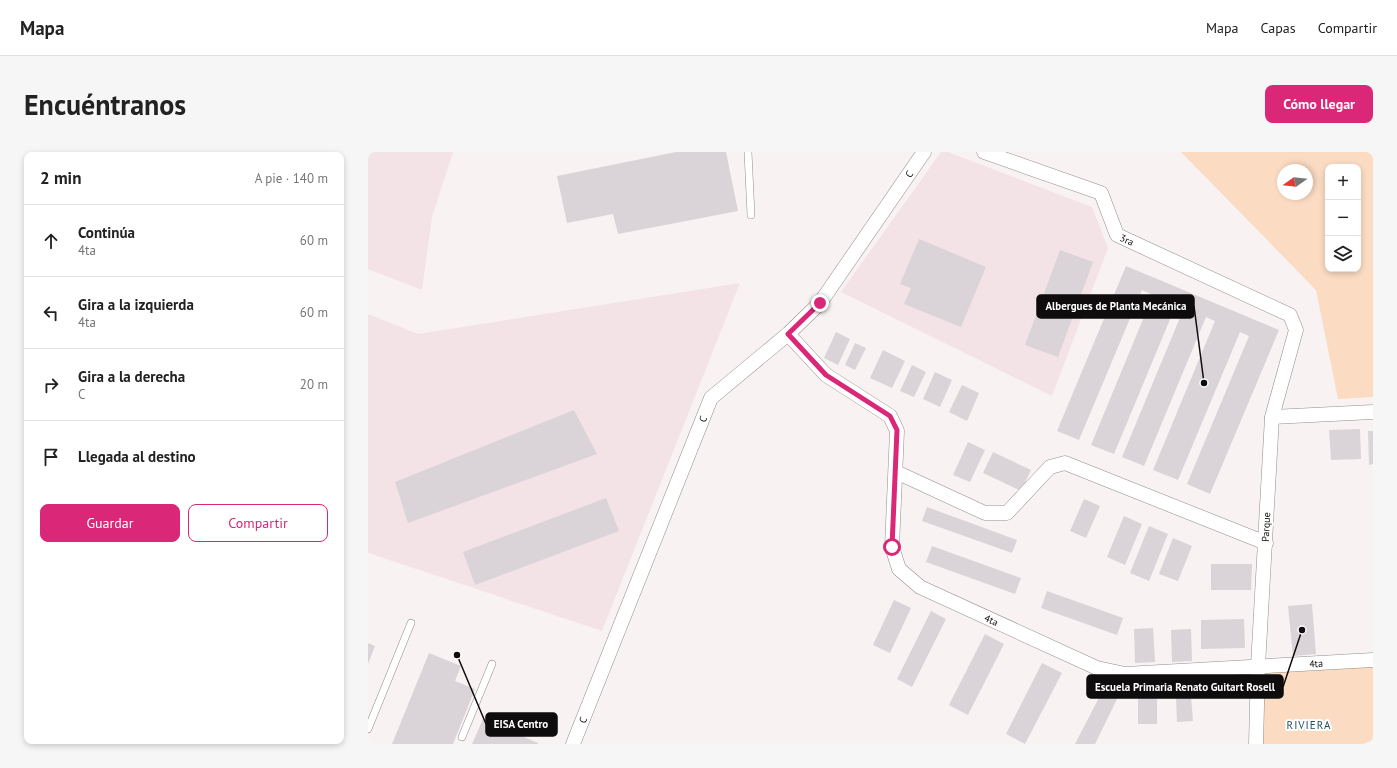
<!DOCTYPE html>
<html lang="es">
<meta charset="utf-8">
<style>
:root{--surface:#fff;--page:#f6f6f6;--text:#222;--muted:#767676;--line:#e0e0e0;--accent:#db2777}
body{margin:0;font-family:"PT Sans",sans-serif;background:var(--page);color:var(--text)}
.controls{position:absolute;right:12px;top:12px;display:grid;overflow:hidden;border-radius:8px;box-shadow:0 2px 6px #0003}
.controls button{width:36px;height:36px;display:grid;place-items:center;padding:0;border:0;border-bottom:1px solid var(--line);background:var(--surface);color:var(--text);font:20px sans-serif}
.compass{position:absolute;left:909px;top:12px;width:36px;height:36px;border-radius:50%;background:var(--surface);box-shadow:0 2px 6px #0003;rotate:256deg}
.stop{position:absolute;width:12px;height:12px;margin:-9px;border:3px solid #db2777;border-radius:50%;background:#fff}
.stop.end{background:#db2777;border-color:#fff;box-shadow:0 1px 4px #0008}
.list{margin:0;padding:0;list-style:none}
h2{display:flex;justify-content:space-between;align-items:center;height:52px;margin:0;padding:0 16px;font-size:17px}
h2 small{font-size:13px;font-weight:400;color:var(--muted)}
.list li{display:grid;grid-template-columns:26px 1fr auto;gap:12px;align-items:center;box-sizing:border-box;height:72px;padding:0 16px;border-top:1px solid var(--line)}
.list b{display:block;font-size:15px;white-space:nowrap}
.list p{margin:0;font-size:13px;white-space:nowrap;color:var(--muted)}
.list em{font-size:13px;font-style:normal;color:var(--muted)}
.actions{display:flex;gap:8px;padding:12px 16px}
.actions a{flex:1;padding:9px 0;border:1px solid var(--accent);border-radius:8px;text-align:center;font-size:14px;color:var(--accent)}
.actions .main{background:var(--accent);color:#fff}
.icon{flex:none;width:22px;height:22px;fill:none;stroke:currentColor;stroke-width:2;stroke-linecap:round;stroke-linejoin:round}
.map{position:relative;flex:none;width:1005px;height:592px;overflow:hidden;border-radius:8px}
header{display:flex;align-items:center;gap:24px;box-sizing:border-box;height:56px;padding:0 20px;background:var(--surface);border-bottom:1px solid var(--line)}
header strong{font-size:19px}
nav{display:flex;gap:22px;margin-inline-start:auto;font-size:14px}
.intro{display:flex;align-items:center;justify-content:space-between;box-sizing:border-box;height:96px;padding:0 24px}
h1{margin:0;font-size:28px}
.button{padding:10px 18px;border-radius:8px;background:var(--accent);color:#fff;font-size:14px;font-weight:700}
main{display:flex;gap:24px;padding:0 24px}
aside{flex:1;background:var(--surface);border-radius:8px;box-shadow:0 2px 6px #0003}
.map>svg:first-child{display:block}
.built{fill:#f3e3e6}
.green{fill:#fbdbc2;fill-rule:evenodd}
.building{fill:#dad4d8}
.lines{fill:none;stroke-linecap:round;stroke-linejoin:round}
.service-casing{stroke:#948d8e;stroke-width:8}
.minor-casing{stroke:#948d8e;stroke-width:15}
.service{stroke:#fff;stroke-width:7}
.minor{stroke:#fff;stroke-width:14}
.route{stroke:#db2777;stroke-width:5}
.labels{text-anchor:middle;dominant-baseline:central;stroke-width:4;stroke-linejoin:round;paint-order:stroke}
.street-label{font-size:10px;fill:#0e0c0c;stroke:#fff}
.neighbourhood-label{font-size:11px;letter-spacing:1px;fill:#1c4e5f;stroke:#fff}
.leader{fill:none;stroke:#0e0c0c;stroke-width:1.5}
.callout-dot{fill:#0e0c0c;stroke:#fff;stroke-width:1.5}
.callout{fill:#0e0c0c;stroke:#0e0c0c;stroke-width:1.5}
.callout-label{font-size:11px;text-anchor:middle;font-weight:bold;fill:#fff}
</style>
<header>
<strong>Mapa</strong>
<nav><a>Mapa</a><a>Capas</a><a>Compartir</a></nav>
</header>
<div class="intro"><h1>Encuéntranos</h1><a class="button">Cómo llegar</a></div>
<main>
<aside>
<h2>2 min<small>A pie · 140 m</small></h2>
<ul class="list">
<li><svg class="icon" aria-label="ahead" viewBox="0 0 24 24"><path d="M12 20V5M6 11l6-6 6 6"/></svg><div><b>Continúa</b><p>4ta</p></div><em>60 m</em></li>
<li><svg class="icon" aria-label="left" viewBox="0 0 24 24"><path d="M17 20v-9H6M10 6l-5 5 5 5"/></svg><div><b>Gira a la izquierda</b><p>4ta</p></div><em>60 m</em></li>
<li><svg class="icon" aria-label="right" viewBox="0 0 24 24"><path d="M7 20v-9h11M14 6l5 5-5 5"/></svg><div><b>Gira a la derecha</b><p>C</p></div><em>20 m</em></li>
<li><svg class="icon" aria-label="arrive" viewBox="0 0 24 24"><path d="M6 21V4h12l-3 4 3 4H6"/></svg><div><b>Llegada al destino</b></div></li>
</ul>
<div class="actions"><a class="main">Guardar</a><a>Compartir</a></div>
</aside>
<div class="map">
<svg width="1005" height="592" viewBox="0 0 1005 592">
<rect width="100%" height="100%" fill="#f9f2f3"/>
<!-- built -->
<g class="built">
<path d="M 0,0 L 85,0 L 64,65 L 54,138 L 0,117 Z"/>
<path d="M 573,0 L 580,0 L 724,55 L 740,96 L 684,244 L 473,140 Z"/>
<path d="M 372,131 L 234,479 L 0,401 L 0,162 L 50,182 Z"/>
</g>
<!-- green -->
<g class="green">
<path d="M 813,0 L 1005,0 L 1005,245 L 970,247 L 948,138 ZM 960,15 L 990,15 L 990,117 L 960,117 ZM 915,18 L 939,18 L 939,42 L 915,42 Z"/>
<path d="M 1005,513 L 1005,588 L 995,592 L 894,592 L 895,517 Z"/>
</g>
<!-- building -->
<g class="building">
<path d="M 308,0 L 358,0 L 370,59 L 250,82 L 245,62 L 199,71 L 189,24 Z"/>
<path d="M 551,87 L 618,115 L 593,175 L 536,152 L 543,136 L 532,132 Z"/>
<path d="M 692,98 L 725,110 L 690,205 L 657,193 Z"/>
<path d="M 758,114 L 911,178 L 842,342 L 819,332 L 881,184 L 872,180 L 810,328 L 785,318 L 847,169 L 838,165 L 776,314 L 754,305 L 816,156 L 808,153 L 746,302 L 723,293 L 785,143 L 774,138 L 711,288 L 689,279 Z"/>
<path d="M 468,180 L 482,187 L 470,213 L 456,206 Z"/>
<path d="M 487,191 L 498,196 L 487,218 L 477,213 Z"/>
<path d="M 515,198 L 537,209 L 524,236 L 502,226 Z"/>
<path d="M 544,213 L 558,220 L 546,245 L 532,239 Z"/>
<path d="M 567,220 L 584,228 L 572,255 L 555,247 Z"/>
<path d="M 594,233 L 611,241 L 599,269 L 581,260 Z"/>
<path d="M 206,258 L 229,302 L 40,371 L 27,330 Z"/>
<path d="M 992,277 L 993,307 L 963,308 L 961,278 Z"/>
<path d="M 1000,279 L 1005,279 L 1005,312 L 1001,313 Z"/>
<path d="M 600,290 L 617,298 L 602,330 L 585,323 Z"/>
<path d="M 625,300 L 663,318 L 653,339 L 615,321 Z"/>
<path d="M 238,346 L 251,379 L 107,433 L 95,400 Z"/>
<path d="M 716,347 L 732,354 L 718,386 L 702,379 Z"/>
<path d="M 559,355 L 649,388 L 644,401 L 554,369 Z"/>
<path d="M 756,364 L 774,372 L 757,413 L 739,405 Z"/>
<path d="M 781,374 L 800,382 L 781,429 L 762,421 Z"/>
<path d="M 805,386 L 824,394 L 810,429 L 791,422 Z"/>
<path d="M 564,394 L 653,426 L 647,442 L 558,410 Z"/>
<path d="M 843,412 L 884,412 L 883,438 L 843,438 Z"/>
<path d="M 679,439 L 755,466 L 749,483 L 673,456 Z"/>
<path d="M 526,448 L 543,456 L 522,501 L 505,493 Z"/>
<path d="M 944,452 L 948,502 L 925,504 L 920,454 Z"/>
<path d="M 563,459 L 578,467 L 544,535 L 529,527 Z"/>
<path d="M 876,467 L 877,496 L 833,497 L 833,468 Z"/>
<path d="M 785,476 L 787,510 L 767,511 L 766,477 Z"/>
<path d="M 823,477 L 824,509 L 804,510 L 803,478 Z"/>
<path d="M 617,482 L 636,492 L 600,563 L 581,553 Z"/>
<path d="M 0,491 L 7,494 L 0,512 Z"/>
<path d="M 61,501 L 93,514 L 87,529 L 107,537 L 85,592 L 24,592 Z"/>
<path d="M 674,511 L 694,521 L 657,592 L 638,582 Z"/>
<path d="M 736,536 L 751,543 L 727,592 L 707,592 Z"/>
<rect x="770" y="541" width="19" height="31"/>
<path d="M 823,544 L 825,569 L 809,570 L 808,545 Z"/>
<path d="M 115,567 L 170,591 L 170,592 L 104,592 Z"/>
</g>
<g class="lines">
<!-- service casing -->
<g class="service-casing">
<g id="service">
<path d="M 380,0 L 383,63"/>
<path d="M 0,577 L 43,471"/>
<path d="M 94,585 L 124,512"/>
</g>
</g>
<!-- minor casing -->
<g class="minor-casing">
<g id="minor">
<path id="s1" d="M 616,0 L 733,41 L 749,83 L 922,163 L 928,178 L 904,265 L 890,514 L 888,592"/>
<path id="s2" d="M 420,182 L 458,223 L 522,264 L 529,279 L 524,395 L 531,417 L 552,435 L 729,516 L 757,522 L 1005,508"/>
<path d="M 904,265 L 1005,260"/>
<path d="M 528,320 L 617,361 L 639,361 L 682,315 L 697,311 L 898,391"/>
<path id="s3" d="M 205,592 L 343,246 L 420,182 L 452,151 L 556,0"/>
</g>
</g>
<!-- service -->
<use href="#service" class="service"/>
<!-- minor -->
<use href="#minor" class="minor"/>
</g>
<g class="lines">
<!-- route -->
<path class="route" d="M 452,151 L 420,182 L 458,223 L 522,264 L 529,278 L 524,395"/>
</g>
<g class="labels">
<!-- street labels -->
<g class="street-label">
<text stroke="none"><textPath href="#s3" startOffset="674">C</textPath></text>
<text stroke="none"><textPath href="#s1" startOffset="180">3ra</textPath></text>
<text stroke="none"><textPath href="#s3" startOffset="350">C</textPath></text>
<text transform="translate(898 375) rotate(-87)">Parque</text>
<text stroke="none"><textPath href="#s2" startOffset="394">4ta</textPath></text>
<text stroke="none"><textPath href="#s2" startOffset="730">4ta</textPath></text>
<text stroke="none"><textPath href="#s3" startOffset="26">C</textPath></text>
</g>
<!-- neighbourhood labels -->
<g class="neighbourhood-label">
<text x="941" y="573">RIVIERA</text>
</g>
</g>
<!-- callouts -->
<path class="leader" d="M836 231L826 154M934 478L915 535M89 503L118 572"/>
<g class="callout-dot">
<circle cx="836" cy="231" r="4"/>
<circle cx="934" cy="478" r="4"/>
<circle cx="89" cy="503" r="4"/>
</g>
<g class="callout">
<rect x="669" y="143" width="157" height="23" rx="4"/>
<rect x="719" y="523" width="196" height="23" rx="4"/>
<rect x="118" y="561" width="71" height="23" rx="4"/>
</g>
<g class="callout-label">
<text x="748" y="158">Albergues de Planta Mecánica</text>
<text x="817" y="539">Escuela Primaria Renato Guitart Rosell</text>
<text x="153" y="576">EISA Centro</text>
</g>
</svg>
<div class="controls">
<button>+</button>
<button>−</button>
<button><svg class="icon" aria-label="layers" viewBox="0 0 24 24"><path d="M12 4l9 5-9 5-9-5zM3 14l9 5 9-5"/></svg></button>
</div>
<svg class="compass" viewBox="-18 -18 36 36"><path d="M0-13l5 13h-10z" fill="#e53935"/><path d="M0 13l5-13h-10z" fill="#767676"/></svg>
<div class="stop" style="left:524px;top:395px"></div>
<div class="stop end" style="left:452px;top:151px"></div>
</div>
</main>
